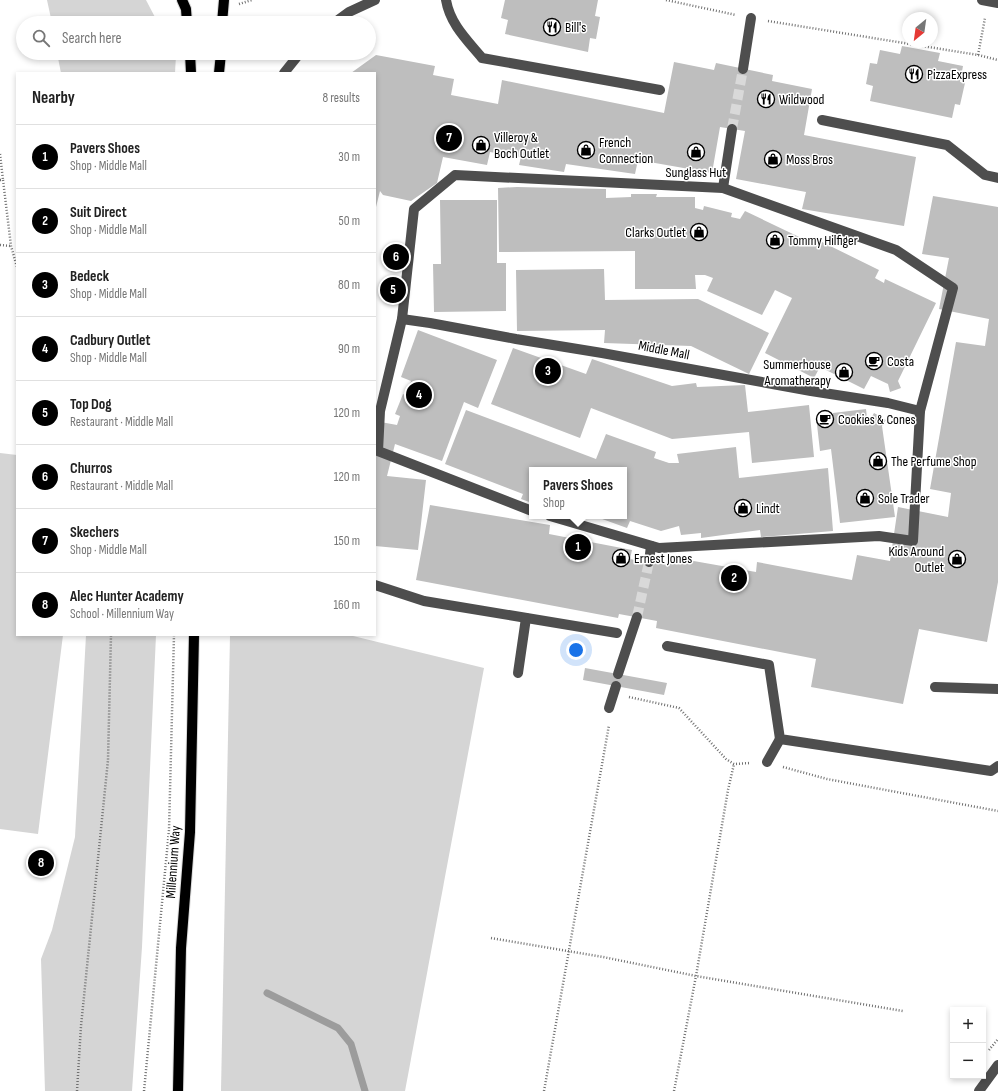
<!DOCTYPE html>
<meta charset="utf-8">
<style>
:root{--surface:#fff;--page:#f6f6f6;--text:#222;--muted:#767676;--line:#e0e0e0;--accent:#000}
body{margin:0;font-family:"Sofia Sans Condensed",sans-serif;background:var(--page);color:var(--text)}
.controls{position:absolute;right:12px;bottom:12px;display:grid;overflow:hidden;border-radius:0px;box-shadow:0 2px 6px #0003}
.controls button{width:36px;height:36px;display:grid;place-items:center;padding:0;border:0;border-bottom:1px solid var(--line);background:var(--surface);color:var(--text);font:20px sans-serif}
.compass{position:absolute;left:902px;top:12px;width:36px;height:36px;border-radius:50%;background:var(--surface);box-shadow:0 2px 6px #0003;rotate:209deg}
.you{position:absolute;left:576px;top:650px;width:14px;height:14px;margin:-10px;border:3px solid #fff;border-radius:50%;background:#1a73e8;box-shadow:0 0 0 6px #1a73e833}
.badge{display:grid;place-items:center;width:26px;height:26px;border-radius:50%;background:var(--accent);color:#fff;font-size:13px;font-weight:700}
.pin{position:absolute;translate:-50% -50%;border:2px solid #fff;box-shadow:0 1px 4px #0006}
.popup{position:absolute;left:529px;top:467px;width:98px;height:52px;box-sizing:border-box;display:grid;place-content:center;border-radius:0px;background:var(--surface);filter:drop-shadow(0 1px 3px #0005);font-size:13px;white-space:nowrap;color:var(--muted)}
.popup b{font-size:15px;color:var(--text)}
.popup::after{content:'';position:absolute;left:50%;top:100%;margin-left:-8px;border:8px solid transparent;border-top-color:var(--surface)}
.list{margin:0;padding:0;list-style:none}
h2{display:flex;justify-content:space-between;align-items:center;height:52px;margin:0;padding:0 16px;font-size:17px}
h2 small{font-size:13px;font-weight:400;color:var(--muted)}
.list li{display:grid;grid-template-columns:26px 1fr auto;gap:12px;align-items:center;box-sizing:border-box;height:64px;padding:0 16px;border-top:1px solid var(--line)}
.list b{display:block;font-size:15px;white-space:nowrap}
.list p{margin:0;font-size:13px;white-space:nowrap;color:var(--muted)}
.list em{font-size:13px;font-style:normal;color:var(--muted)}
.icon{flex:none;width:22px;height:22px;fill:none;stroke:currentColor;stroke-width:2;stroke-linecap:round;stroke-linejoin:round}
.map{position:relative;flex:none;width:998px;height:1091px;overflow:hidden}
.search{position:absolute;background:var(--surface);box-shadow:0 2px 6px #0003;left:16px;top:16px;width:360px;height:44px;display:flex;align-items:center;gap:10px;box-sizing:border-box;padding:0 14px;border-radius:22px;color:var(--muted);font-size:15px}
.panel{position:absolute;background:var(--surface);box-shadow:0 2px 6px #0003;left:16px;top:72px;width:360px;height:564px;border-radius:0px}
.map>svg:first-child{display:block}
.green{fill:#d5d5d5}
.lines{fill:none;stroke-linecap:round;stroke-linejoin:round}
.stream{stroke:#9c9c9c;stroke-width:7}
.building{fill:#bebebe}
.minor-tunnel{stroke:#d9d9d9;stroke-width:10;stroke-dasharray:10 5;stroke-linecap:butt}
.major-casing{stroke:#dbdbdb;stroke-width:12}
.path{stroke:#707070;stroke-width:2.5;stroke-dasharray:1 2;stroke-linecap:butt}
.minor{stroke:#4e4e4e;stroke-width:10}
.major{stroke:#000;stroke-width:10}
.labels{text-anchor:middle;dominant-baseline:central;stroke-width:3;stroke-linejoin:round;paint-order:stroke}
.poi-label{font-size:14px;fill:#000;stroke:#fff;text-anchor:start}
.street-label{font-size:14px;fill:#000;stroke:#fff}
</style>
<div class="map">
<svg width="998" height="1091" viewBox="0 0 998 1091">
<rect width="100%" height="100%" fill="#fff"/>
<!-- green -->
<g class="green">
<path d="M 47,0 L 146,0 L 158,23 L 52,23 Z"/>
<path d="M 57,53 L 175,53 L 176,55 L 175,73 L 61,73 Z"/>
<path d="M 0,453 L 17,455 L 17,635 L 63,635 L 38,834 L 0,829 Z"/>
<path d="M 86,635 L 156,635 L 142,947 L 132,1091 L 45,1091 L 41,959 L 52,930 L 75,837 Z"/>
<path d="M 230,635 L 349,635 L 484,668 L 405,1091 L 221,1091 Z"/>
</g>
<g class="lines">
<!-- stream -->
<path class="stream" d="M 267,993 L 338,1028 L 351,1044 L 365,1091"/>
</g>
<!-- building -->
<g class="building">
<path d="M 505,0 L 598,0 L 595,16 L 600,17 L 596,39 L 590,38 L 588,52 L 505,34 L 508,20 L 501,18 Z"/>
<path d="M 902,46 L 940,53 L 938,61 L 963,66 L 960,82 L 965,83 L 960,105 L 955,104 L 952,118 L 870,101 L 873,86 L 866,84 L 870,63 L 877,64 L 880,50 L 900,54 Z"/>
<path d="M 376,55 L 435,66 L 433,75 L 454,79 L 451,95 L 498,104 L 502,80 L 664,113 L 674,62 L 714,70 L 716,63 L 773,75 L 772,81 L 812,89 L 804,135 L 916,157 L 904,226 L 802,209 L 806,192 L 736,179 L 745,131 L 720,127 L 712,173 L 638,160 L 635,174 L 566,164 L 564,172 L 519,165 L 521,157 L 490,152 L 487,165 L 443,157 L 437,183 L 411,201 L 383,195 L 380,191 L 375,211 L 375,73 L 351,73 Z"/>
<path d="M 517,187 L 606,189 L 606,198 L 631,197 L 631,194 L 657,194 L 656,197 L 695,197 L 695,208 L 703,210 L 704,206 L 732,213 L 731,217 L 740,219 L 745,211 L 816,245 L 818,240 L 879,270 L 875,278 L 884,283 L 885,279 L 936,303 L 898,381 L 901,388 L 890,392 L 888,384 L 871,376 L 864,389 L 820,367 L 814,378 L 765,353 L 792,298 L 775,290 L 762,315 L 707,291 L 713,278 L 705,275 L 695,275 L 696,289 L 635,289 L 635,251 L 499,252 L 498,188 Z"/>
<path d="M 933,196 L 998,207 L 998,582 L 987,642 L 919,629 L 903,704 L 811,687 L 816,659 L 656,628 L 657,621 L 619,614 L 618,618 L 416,580 L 430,505 L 550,525 L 549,534 L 632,550 L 630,559 L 669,565 L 671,557 L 756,572 L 757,562 L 852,580 L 857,555 L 890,561 L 898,507 L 948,517 L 951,493 L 930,489 L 956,342 L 985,346 L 989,319 L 939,309 L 949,258 L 922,254 Z"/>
<path d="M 440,200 L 497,200 L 497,263 L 506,263 L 506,311 L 434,312 L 433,264 L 441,264 Z"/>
<path d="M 604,269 L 605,300 L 698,299 L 769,333 L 749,374 L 691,346 L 604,343 L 605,330 L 517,331 L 516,270 Z"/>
<path d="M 418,330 L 497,360 L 478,408 L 464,402 L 442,461 L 395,444 L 387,476 L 426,480 L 418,550 L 375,546 L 375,421 L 397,425 L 400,416 L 395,414 L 403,394 L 405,395 L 411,381 L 401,377 Z"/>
<path d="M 513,348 L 586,374 L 592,359 L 672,386 L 696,383 L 697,387 L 745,385 L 748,412 L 809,405 L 814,457 L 752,463 L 749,432 L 672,439 L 591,408 L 580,438 L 491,404 Z"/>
<path d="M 866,409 L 867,418 L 870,420 L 874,413 L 886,420 L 882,426 L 895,517 L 840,523 L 831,449 L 820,451 L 816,416 L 833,415 L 833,413 Z"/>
<path d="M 466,410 L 596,459 L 606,434 L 656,452 L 654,458 L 669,463 L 679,463 L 677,454 L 736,447 L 739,478 L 828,468 L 833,531 L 761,537 L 760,530 L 701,538 L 701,533 L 681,535 L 679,526 L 661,531 L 630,521 L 627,528 L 594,516 L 624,516 L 624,470 L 532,470 L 532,503 L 521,499 L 523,494 L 445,464 Z"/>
<path d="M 585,668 L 667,683 L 664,695 L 583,680 Z"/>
</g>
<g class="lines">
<!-- minor-tunnel -->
<g class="minor-tunnel">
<path d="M 732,129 L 743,69"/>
<path d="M 637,617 L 649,562"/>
</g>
<!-- major casing -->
<g class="major-casing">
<g id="major">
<path d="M 182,0 L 186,9 L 187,23"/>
<path d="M 222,23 L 224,0"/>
<path d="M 190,53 L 191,73"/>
<path d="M 219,73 L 221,53"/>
<path d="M 178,1091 L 181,948 L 190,832 L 194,635"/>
</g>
</g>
<!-- path -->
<g class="path">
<path d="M 666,0 L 736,15"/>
<path d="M 239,4 L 252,0"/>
<path d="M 768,21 L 978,55 L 998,60"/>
<path d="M 978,55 L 985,18"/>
<path d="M 0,154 L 3,180"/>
<path d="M 0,180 L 3,180 L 11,246 L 17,267"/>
<path d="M 0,245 L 11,246"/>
<path d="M 629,697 L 679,708 L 726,759 L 734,764 L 751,763"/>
<path d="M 783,767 L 827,779 L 998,811"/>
<path d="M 491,938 L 603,957 L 696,976 L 903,1011"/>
<path d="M 989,1050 L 998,1039"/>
<path d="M 77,1091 L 81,1026 L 108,760 L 111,635"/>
<path d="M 144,1091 L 169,830 L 174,635"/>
<path d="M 544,1091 L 609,725"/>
<path d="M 674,1091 L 696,976 L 728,790 L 734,764"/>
</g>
<!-- minor -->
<g class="minor">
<path d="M 446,0 C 450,24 467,40 482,58 L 660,90"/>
<path d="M 982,0 L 998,3"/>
<path d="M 334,23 L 349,12 L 375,0"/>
<path d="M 743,69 L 751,18"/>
<path d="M 284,73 L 300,53"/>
<path d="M 822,120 L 947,145 L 985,175 L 998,178"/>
<path d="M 723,188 L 732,129"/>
<path d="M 402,319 L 430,323 L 516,339 L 602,353 L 811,391 L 888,403 L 920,411"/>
<path d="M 532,511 L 378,451 L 380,411 L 402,319 L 414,209 L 455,175 L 723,188 L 896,250 L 953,288 L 920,411 L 913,541 L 879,536 L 659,548 L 550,516"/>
<path d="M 649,562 L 651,546"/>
<path d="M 375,585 L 424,601 L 617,633"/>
<path d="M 667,646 L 769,665 L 780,739 L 991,771 L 998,766"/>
<path d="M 518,673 L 526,618"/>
<path d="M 618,674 L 637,617"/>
<path d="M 935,687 L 998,689"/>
<path d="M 609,708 L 616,686"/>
<path d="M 767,762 L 780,739"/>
<path d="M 979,1091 L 998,1065"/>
</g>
<!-- major -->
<use href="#major" class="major"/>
</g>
<!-- icons -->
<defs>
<g id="restaurant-ring" transform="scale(0.9)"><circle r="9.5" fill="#fff" stroke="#000" stroke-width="1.5"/><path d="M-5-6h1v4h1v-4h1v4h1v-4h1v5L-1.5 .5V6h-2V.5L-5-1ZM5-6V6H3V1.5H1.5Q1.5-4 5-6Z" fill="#000"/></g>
<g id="shop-ring" transform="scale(0.9)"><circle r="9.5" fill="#fff" stroke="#000" stroke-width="1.5"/><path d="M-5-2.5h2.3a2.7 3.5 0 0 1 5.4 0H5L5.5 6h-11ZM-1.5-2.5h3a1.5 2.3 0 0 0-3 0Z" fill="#000"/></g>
<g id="cafe-ring" transform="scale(0.9)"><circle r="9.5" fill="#fff" stroke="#000" stroke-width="1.5"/><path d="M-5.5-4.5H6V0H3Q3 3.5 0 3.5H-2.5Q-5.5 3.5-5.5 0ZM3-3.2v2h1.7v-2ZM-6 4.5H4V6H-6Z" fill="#000"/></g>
</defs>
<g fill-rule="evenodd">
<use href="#restaurant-ring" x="552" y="27"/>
<use href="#restaurant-ring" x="914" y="74"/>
<use href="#restaurant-ring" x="766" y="99"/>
<use href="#shop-ring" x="481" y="145"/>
<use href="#shop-ring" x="586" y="150"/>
<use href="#shop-ring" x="696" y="152"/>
<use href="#shop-ring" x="773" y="159"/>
<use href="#shop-ring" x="699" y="232"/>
<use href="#shop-ring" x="775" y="240"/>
<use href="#cafe-ring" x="874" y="361"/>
<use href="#shop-ring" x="844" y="372"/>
<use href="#cafe-ring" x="825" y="419"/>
<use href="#shop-ring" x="878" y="461"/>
<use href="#shop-ring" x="865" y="498"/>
<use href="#shop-ring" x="743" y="508"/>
<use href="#shop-ring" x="621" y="558"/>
<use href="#shop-ring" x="957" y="559"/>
</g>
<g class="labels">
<!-- poi labels -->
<g class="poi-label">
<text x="565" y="27">Bill's</text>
<text x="927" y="74">PizzaExpress</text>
<text x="779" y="99">Wildwood</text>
<text x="494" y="137">Villeroy &amp;<tspan x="494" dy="16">Boch Outlet</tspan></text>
<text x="599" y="142">French<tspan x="599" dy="16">Connection</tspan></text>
<text x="786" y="159">Moss Bros</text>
<text x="696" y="172" text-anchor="middle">Sunglass Hut</text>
<text x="686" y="232" text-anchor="end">Clarks Outlet</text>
<text x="788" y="240">Tommy Hilfiger</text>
<text x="887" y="361">Costa</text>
<text x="831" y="364" text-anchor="end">Summerhouse<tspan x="831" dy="16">Aromatherapy</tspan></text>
<text x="838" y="419">Cookies &amp; Cones</text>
<text x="891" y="461">The Perfume Shop</text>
<text x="878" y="498">Sole Trader</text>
<text x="756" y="508">Lindt</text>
<text x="944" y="551" text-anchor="end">Kids Around<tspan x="944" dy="16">Outlet</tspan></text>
<text x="634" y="558">Ernest Jones</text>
</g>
<!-- street labels -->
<g class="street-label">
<text transform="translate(664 350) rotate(11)">Middle Mall</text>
<text transform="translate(173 862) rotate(-86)">Millennium Way</text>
</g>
</g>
</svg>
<div class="controls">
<button>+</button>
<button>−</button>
</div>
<svg class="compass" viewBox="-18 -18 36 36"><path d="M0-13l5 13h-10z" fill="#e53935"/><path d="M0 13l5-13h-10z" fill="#767676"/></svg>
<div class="you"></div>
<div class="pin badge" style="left:578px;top:547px">1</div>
<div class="popup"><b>Pavers Shoes</b>Shop</div>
<div class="pin badge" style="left:734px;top:578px">2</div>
<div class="pin badge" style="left:548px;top:371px">3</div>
<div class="pin badge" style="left:419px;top:395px">4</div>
<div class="pin badge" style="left:393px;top:290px">5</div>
<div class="pin badge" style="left:396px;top:257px">6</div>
<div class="pin badge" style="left:449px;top:138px">7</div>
<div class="pin badge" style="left:41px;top:863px">8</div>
<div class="search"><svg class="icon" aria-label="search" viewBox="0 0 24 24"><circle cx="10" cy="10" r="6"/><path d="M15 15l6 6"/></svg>Search here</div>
<section class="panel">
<h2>Nearby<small>8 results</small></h2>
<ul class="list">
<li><span class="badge">1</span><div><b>Pavers Shoes</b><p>Shop · Middle Mall</p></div><em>30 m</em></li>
<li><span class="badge">2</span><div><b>Suit Direct</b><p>Shop · Middle Mall</p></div><em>50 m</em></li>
<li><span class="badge">3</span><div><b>Bedeck</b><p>Shop · Middle Mall</p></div><em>80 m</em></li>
<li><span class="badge">4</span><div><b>Cadbury Outlet</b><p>Shop · Middle Mall</p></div><em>90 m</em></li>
<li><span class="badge">5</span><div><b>Top Dog</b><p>Restaurant · Middle Mall</p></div><em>120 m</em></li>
<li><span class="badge">6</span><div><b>Churros</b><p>Restaurant · Middle Mall</p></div><em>120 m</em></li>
<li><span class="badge">7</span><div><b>Skechers</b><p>Shop · Middle Mall</p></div><em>150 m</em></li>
<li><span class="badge">8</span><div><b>Alec Hunter Academy</b><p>School · Millennium Way</p></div><em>160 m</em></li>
</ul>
</section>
</div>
